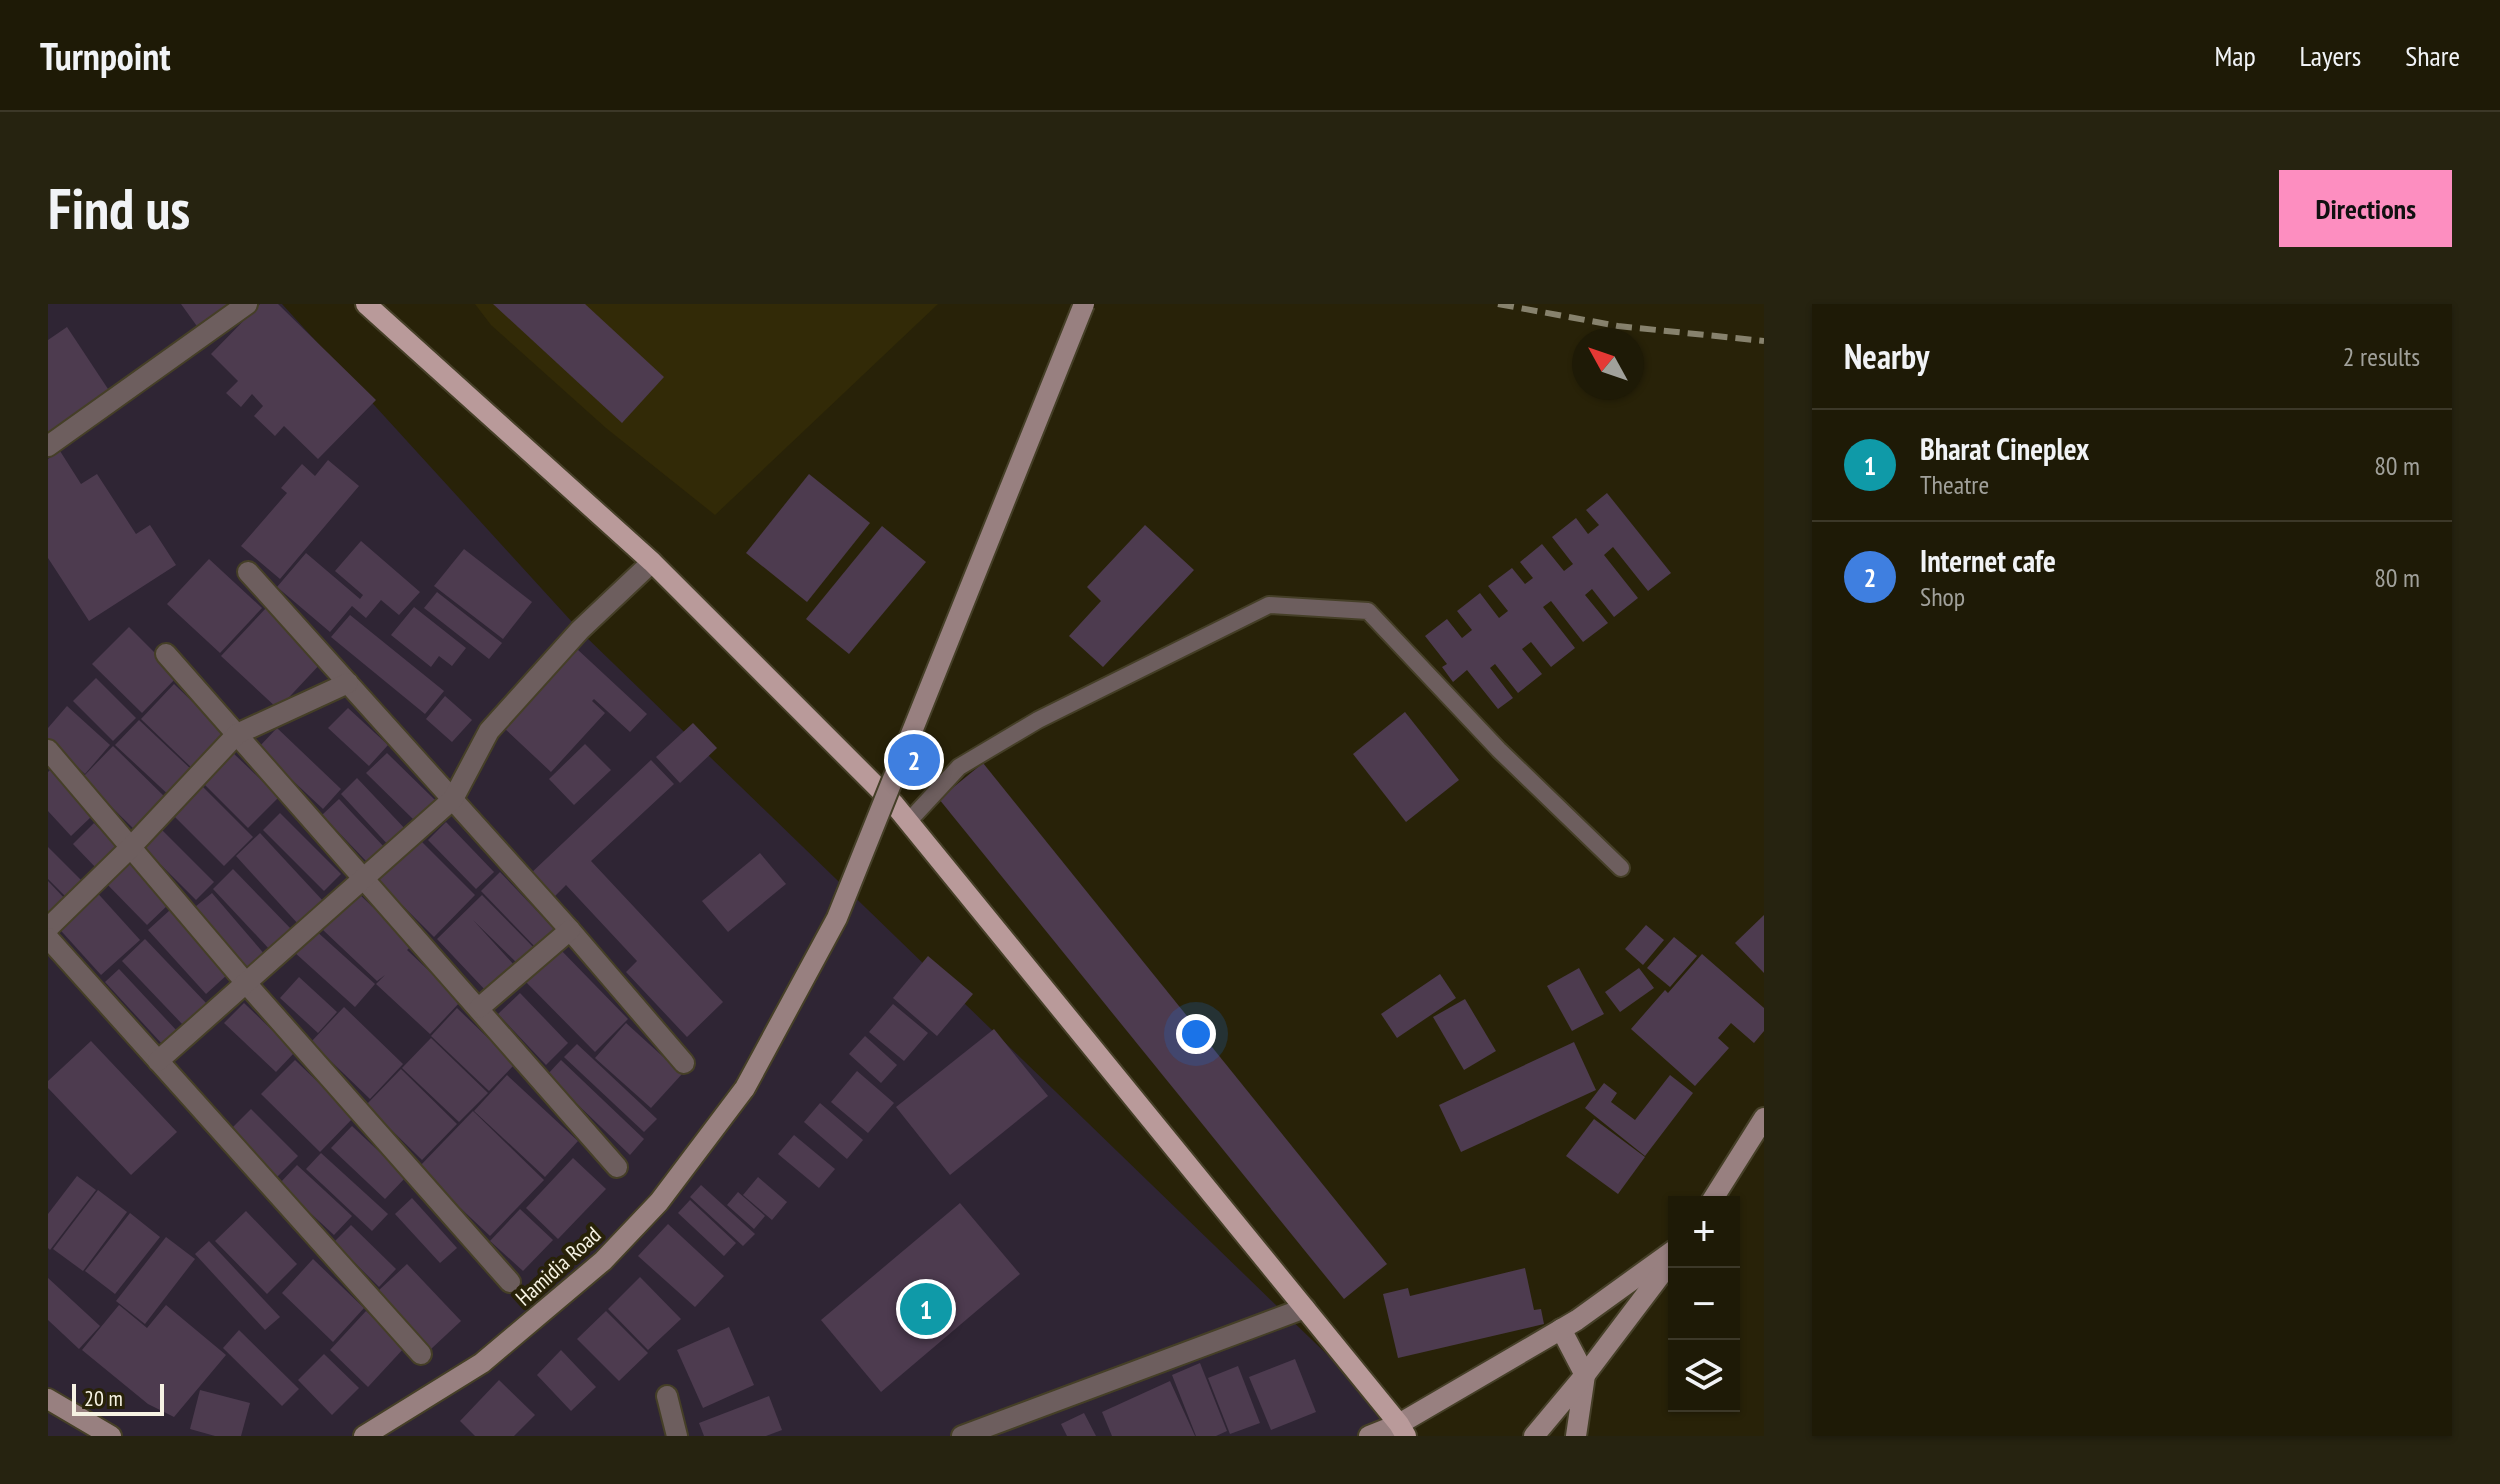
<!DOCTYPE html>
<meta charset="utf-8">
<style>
:root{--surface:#1e1a06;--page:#262310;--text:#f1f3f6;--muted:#a1a19b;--line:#3c3828;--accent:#fd8ec0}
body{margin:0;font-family:"PT Sans Narrow",sans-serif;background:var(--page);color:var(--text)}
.controls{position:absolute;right:24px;bottom:24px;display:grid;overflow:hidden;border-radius:0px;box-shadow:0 2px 6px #0004}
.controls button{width:72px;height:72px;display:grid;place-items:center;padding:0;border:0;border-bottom:2px solid var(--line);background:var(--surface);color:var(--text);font:40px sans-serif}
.compass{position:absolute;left:1524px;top:24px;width:72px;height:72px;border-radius:50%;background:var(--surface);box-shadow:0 2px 6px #0004;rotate:310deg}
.scale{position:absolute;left:24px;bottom:20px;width:92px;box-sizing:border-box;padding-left:8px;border:4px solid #f6f2e3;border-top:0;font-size:22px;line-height:28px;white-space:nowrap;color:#f6f2e3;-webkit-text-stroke:6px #282208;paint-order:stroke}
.you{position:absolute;left:1148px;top:730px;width:28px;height:28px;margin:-20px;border:6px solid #fff;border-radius:50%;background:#1a73e8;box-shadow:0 0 0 12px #1a73e833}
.badge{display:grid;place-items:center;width:52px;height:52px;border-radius:50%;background:var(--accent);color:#fff;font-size:26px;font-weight:700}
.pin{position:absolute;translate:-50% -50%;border:4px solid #fff;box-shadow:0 2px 8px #0006}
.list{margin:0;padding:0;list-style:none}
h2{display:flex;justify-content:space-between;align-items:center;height:104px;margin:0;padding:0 32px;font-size:34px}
h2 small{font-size:26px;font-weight:400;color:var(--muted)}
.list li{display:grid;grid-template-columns:52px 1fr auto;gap:24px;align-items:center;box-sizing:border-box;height:112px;padding:0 32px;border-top:2px solid var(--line)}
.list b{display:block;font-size:30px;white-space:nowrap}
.list p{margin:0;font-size:26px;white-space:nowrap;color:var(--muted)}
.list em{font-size:26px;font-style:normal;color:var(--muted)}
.icon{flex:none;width:44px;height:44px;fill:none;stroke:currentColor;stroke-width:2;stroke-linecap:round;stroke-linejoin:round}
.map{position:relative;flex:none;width:1716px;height:1132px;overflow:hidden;border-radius:0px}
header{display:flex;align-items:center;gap:48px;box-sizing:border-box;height:112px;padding:0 40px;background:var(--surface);border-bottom:2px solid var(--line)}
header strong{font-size:38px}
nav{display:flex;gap:44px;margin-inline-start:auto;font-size:28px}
.intro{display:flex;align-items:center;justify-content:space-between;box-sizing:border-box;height:192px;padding:0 48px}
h1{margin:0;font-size:56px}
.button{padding:20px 36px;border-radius:0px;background:var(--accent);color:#111;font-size:28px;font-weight:700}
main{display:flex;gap:48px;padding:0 48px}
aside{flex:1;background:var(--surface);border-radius:0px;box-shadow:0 2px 6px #0004}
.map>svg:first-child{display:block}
.commercial{fill:#2f2534}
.built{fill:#322a07}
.building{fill:#4d3b4f}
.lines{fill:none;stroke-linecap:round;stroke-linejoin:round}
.lane-casing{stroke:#453f27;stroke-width:20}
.street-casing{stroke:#453f27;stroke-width:24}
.secondary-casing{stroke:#453f27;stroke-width:24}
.primary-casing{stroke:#453f27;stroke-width:24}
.lane{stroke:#6d5e5e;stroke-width:16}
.street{stroke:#6d5e5e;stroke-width:20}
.secondary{stroke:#988080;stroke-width:20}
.primary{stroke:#b99a9a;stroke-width:20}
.rail{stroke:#87826d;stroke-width:6;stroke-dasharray:16 8;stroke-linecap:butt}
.secondary-bridge-casing{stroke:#453f27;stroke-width:24;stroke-linecap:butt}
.secondary-bridge{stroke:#988080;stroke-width:20}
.labels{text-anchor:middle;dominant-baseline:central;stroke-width:8;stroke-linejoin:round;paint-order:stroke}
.street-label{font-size:22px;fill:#f6f2e3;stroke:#282208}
</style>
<header>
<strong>Turnpoint</strong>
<nav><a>Map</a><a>Layers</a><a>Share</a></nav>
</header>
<div class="intro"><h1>Find us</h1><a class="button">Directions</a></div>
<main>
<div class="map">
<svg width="1716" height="1132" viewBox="0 0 1716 1132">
<rect width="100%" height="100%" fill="#282208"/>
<!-- commercial -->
<path class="commercial" d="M 0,0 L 234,0 L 535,330 L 1356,1125 L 1340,1132 L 0,1132 Z"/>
<!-- built -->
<path class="built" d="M 427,0 L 890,0 L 667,211 L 558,124 L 443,21 Z"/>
<!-- building -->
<g class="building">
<path d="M 133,0 L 184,0 L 151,25 Z"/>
<path d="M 212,0 L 230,0 L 328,96 L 270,155 L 236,122 L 227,132 L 206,112 L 215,102 L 204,90 L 193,103 L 178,89 L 190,77 L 163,50 Z"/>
<path d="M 445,0 L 537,0 L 616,73 L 574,119 Z"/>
<path d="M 19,23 L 62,88 L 0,129 L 0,36 Z"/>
<path d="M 12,147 L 33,180 L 49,170 L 88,230 L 102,221 L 128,261 L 41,317 L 0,254 L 0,155 Z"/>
<path d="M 280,156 L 311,182 L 232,275 L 193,242 L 239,189 L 233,184 L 254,160 L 267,172 Z"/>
<path d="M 761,170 L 822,219 L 759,298 L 698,249 Z"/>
<path d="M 1559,189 L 1623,269 L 1600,287 L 1565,243 L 1556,251 L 1590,294 L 1566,313 L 1544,285 L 1537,291 L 1560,319 L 1535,338 L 1503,297 L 1495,303 L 1527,344 L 1503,363 L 1483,338 L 1474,345 L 1494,370 L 1470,389 L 1447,360 L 1442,364 L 1465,394 L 1450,405 L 1419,366 L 1405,378 L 1394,363 L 1399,360 L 1377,332 L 1399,315 L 1414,334 L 1424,326 L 1409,307 L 1432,289 L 1451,314 L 1460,307 L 1440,282 L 1464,264 L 1477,280 L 1485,274 L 1472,258 L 1494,240 L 1516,267 L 1525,260 L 1504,233 L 1528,214 L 1540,230 L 1551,221 L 1538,206 Z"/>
<path d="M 1097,221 L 1146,266 L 1055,363 L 1021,332 L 1053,297 L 1039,283 Z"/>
<path d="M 834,222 L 878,258 L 801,350 L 758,315 Z"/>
<path d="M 313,237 L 372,288 L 351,311 L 333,296 L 318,314 L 304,302 L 282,328 L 229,283 L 258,249 L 312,295 L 315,291 L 287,267 Z"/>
<path d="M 416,245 L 484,298 L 455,335 L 386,282 Z"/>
<path d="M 161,255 L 214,304 L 172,349 L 119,300 Z"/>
<path d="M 389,288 L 454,339 L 441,355 L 376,304 Z"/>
<path d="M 219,303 L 275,357 L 230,405 L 173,352 Z"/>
<path d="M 366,303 L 418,344 L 404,362 L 391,352 L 383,363 L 343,331 Z"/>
<path d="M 302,311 L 396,387 L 377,410 L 283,333 Z"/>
<path d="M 81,323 L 130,372 L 94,409 L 44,360 Z"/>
<path d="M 529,345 L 599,410 L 582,428 L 546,395 L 544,397 L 557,409 L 503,468 L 456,424 Z"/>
<path d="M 48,374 L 88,414 L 65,437 L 25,397 Z"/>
<path d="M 126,380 L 180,432 L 147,467 L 93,415 Z"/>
<path d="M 397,392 L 424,416 L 404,438 L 378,415 Z"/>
<path d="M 19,402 L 62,441 L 37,470 L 0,436 L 0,424 Z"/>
<path d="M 300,404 L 340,441 L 321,462 L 280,424 Z"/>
<path d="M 1357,408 L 1411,476 L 1358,518 L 1305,450 Z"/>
<path d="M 91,416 L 147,469 L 124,494 L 67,441 Z"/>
<path d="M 645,419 L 669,444 L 632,479 L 608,453 Z"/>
<path d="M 229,424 L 293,485 L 275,505 L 210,444 Z"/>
<path d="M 537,440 L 563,466 L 526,501 L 501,475 Z"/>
<path d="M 65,442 L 122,498 L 91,530 L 34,474 Z"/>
<path d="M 182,446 L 231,493 L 200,524 L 152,476 Z"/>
<path d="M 339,449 L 387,496 L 366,516 L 318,469 Z"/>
<path d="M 603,456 L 626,480 L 543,557 L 675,698 L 639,733 L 578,668 L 589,657 L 518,581 L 504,595 L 481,571 Z"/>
<path d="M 935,459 L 1339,960 L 1296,995 L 891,495 Z"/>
<path d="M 2,466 L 44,512 L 23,532 L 0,507 L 0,468 Z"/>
<path d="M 309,474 L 360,528 L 343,544 L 293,490 Z"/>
<path d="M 151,479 L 205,533 L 176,562 L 122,508 Z"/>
<path d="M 291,495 L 337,544 L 320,559 L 274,511 Z"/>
<path d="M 232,509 L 293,570 L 276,587 L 215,526 Z"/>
<path d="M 398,518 L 446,568 L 428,585 L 380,536 Z"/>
<path d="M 46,519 L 72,546 L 51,567 L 25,540 Z"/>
<path d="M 108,520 L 166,578 L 148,596 L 90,538 Z"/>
<path d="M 212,529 L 276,598 L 251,621 L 188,552 Z"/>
<path d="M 369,533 L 427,591 L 386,633 L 328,575 Z"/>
<path d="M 0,543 L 36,579 L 20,595 L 0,575 Z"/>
<path d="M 712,549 L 738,580 L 680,628 L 654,597 Z"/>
<path d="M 76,552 L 122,599 L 99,621 L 53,574 Z"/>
<path d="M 185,565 L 245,627 L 223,647 L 165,585 Z"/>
<path d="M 452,568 L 510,629 L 491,647 L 433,587 Z"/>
<path d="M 0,577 L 20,598 L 0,612 Z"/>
<path d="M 45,584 L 92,636 L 53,671 L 6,619 Z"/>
<path d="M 309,588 L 364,641 L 359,646 L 413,697 L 382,730 L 328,680 L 337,671 L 329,677 L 274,625 Z"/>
<path d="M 164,589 L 218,652 L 202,666 L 147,603 Z"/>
<path d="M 434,591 L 490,648 L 474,664 L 425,616 L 467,662 L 439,688 L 389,635 Z"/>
<path d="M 122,606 L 180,670 L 158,690 L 100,626 Z"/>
<path d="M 1716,611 L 1716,669 L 1687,639 Z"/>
<path d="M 1598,621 L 1616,636 L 1595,661 L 1577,645 Z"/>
<path d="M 266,625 L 327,680 L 307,703 L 245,647 Z"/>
<path d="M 1626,633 L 1649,652 L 1622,683 L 1599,664 Z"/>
<path d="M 97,635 L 159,700 L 136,722 L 74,657 Z"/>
<path d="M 508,641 L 580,715 L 547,748 L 474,674 Z"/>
<path d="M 1654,650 L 1716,704 L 1716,727 L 1706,739 L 1683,719 L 1670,734 L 1681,744 L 1647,782 L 1583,725 L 1617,686 L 1620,689 Z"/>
<path d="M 880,652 L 925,690 L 889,732 L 845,694 Z"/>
<path d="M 1531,664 L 1556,710 L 1524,727 L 1499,682 Z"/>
<path d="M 1591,664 L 1606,684 L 1572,708 L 1557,688 Z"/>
<path d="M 71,665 L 130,728 L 115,741 L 57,678 Z"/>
<path d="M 1392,670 L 1408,694 L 1349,734 L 1333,710 Z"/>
<path d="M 251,673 L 289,708 L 270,729 L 232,694 Z"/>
<path d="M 472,689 L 520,739 L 498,761 L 450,710 Z"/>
<path d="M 1417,695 L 1448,747 L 1416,766 L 1385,713 Z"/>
<path d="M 196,699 L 247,748 L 228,768 L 176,719 Z"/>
<path d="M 845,700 L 880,729 L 856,757 L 821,728 Z"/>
<path d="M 296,703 L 355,760 L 322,795 L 263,738 Z"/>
<path d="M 409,704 L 467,760 L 441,787 L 383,732 Z"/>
<path d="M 578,719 L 634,770 L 603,804 L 547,754 Z"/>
<path d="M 946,725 L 1000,792 L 902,871 L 848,803 Z"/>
<path d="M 817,732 L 849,761 L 833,779 L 801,750 Z"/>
<path d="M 383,734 L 440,789 L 411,818 L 354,764 Z"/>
<path d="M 43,737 L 129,828 L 83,871 L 0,784 L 0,777 Z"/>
<path d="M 1526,738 L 1548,786 L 1413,848 L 1391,801 Z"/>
<path d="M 529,740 L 609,815 L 596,828 L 516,753 Z"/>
<path d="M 247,756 L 306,813 L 272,848 L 213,790 Z"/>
<path d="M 513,756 L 596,835 L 582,851 L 499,771 Z"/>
<path d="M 353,765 L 409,820 L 374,856 L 318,801 Z"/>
<path d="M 809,767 L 846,799 L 820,829 L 783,798 Z"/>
<path d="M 459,771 L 530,837 L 497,873 L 426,807 Z"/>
<path d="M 1622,771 L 1645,789 L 1597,852 L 1537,804 L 1556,779 L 1569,789 L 1563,798 L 1587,816 Z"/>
<path d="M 772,799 L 815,836 L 799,855 L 756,818 Z"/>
<path d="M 203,805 L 250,852 L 229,873 L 182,826 Z"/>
<path d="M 425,807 L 496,876 L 442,932 L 370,864 Z"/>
<path d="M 1546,815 L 1597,853 L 1570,890 L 1518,852 Z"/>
<path d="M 304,822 L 358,873 L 337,895 L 283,844 Z"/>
<path d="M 746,831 L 787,865 L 771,884 L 730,850 Z"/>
<path d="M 273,849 L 340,910 L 324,927 L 258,865 Z"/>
<path d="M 525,854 L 558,885 L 510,935 L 478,904 Z"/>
<path d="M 249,861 L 304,912 L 286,931 L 231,880 Z"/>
<path d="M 29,872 L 48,886 L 2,946 L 0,944 L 0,910 Z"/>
<path d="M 710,873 L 739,898 L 724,916 L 695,891 Z"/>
<path d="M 653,881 L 707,930 L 695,942 L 642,893 Z"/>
<path d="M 50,886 L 79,908 L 35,967 L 5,945 Z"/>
<path d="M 690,888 L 717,912 L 706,925 L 679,901 Z"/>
<path d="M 364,894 L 409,944 L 392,959 L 347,910 Z"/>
<path d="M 642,896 L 688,939 L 676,952 L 630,909 Z"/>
<path d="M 912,899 L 972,970 L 833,1088 L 773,1016 Z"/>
<path d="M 472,905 L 505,936 L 475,967 L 442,937 Z"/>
<path d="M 198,907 L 249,960 L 219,990 L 167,937 Z"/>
<path d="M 82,909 L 112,933 L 67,990 L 37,967 Z"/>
<path d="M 620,920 L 676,972 L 647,1003 L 590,952 Z"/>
<path d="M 303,921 L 348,965 L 331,983 L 286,938 Z"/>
<path d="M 118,933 L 147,955 L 97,1020 L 68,997 Z"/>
<path d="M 161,937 L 232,1013 L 217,1026 L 147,950 Z"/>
<path d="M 265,955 L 316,1004 L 285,1038 L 234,989 Z"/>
<path d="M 359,960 L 413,1017 L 383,1045 L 329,988 Z"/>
<path d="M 1477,964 L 1486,1006 L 1493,1005 L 1496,1020 L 1350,1054 L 1335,990 L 1360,984 L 1362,992 Z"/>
<path d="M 592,973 L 633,1015 L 600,1046 L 560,1005 Z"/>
<path d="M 0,974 L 52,1022 L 31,1045 L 0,1016 Z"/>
<path d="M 71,1001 L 99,1024 L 118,1001 L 178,1051 L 126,1113 L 100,1100 L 34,1046 Z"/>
<path d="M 318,1007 L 357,1043 L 320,1083 L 282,1046 Z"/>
<path d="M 558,1007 L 600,1049 L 571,1077 L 529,1035 Z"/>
<path d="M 681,1023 L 706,1081 L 655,1104 L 629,1046 Z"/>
<path d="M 191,1026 L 251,1085 L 234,1102 L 175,1044 Z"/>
<path d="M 513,1046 L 548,1083 L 523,1107 L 489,1071 Z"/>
<path d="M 276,1050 L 311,1084 L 284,1111 L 250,1076 Z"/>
<path d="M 1247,1055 L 1268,1108 L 1223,1126 L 1201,1073 Z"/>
<path d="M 1152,1059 L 1179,1127 L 1168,1132 L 1148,1132 L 1124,1071 Z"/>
<path d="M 1190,1062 L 1212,1119 L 1182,1130 L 1160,1074 Z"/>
<path d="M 451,1076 L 487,1111 L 466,1132 L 427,1132 L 412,1117 Z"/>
<path d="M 1122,1077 L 1147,1132 L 1064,1132 L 1054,1108 Z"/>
<path d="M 152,1086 L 202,1099 L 193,1132 L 167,1132 L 142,1125 Z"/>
<path d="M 721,1092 L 734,1126 L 718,1132 L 656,1132 L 651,1119 Z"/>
<path d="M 1036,1109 L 1048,1132 L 1019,1132 L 1013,1120 Z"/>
</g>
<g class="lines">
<!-- lane casing -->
<g class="lane-casing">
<path id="lane" d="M 860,518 L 911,463 L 990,416 L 1221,301 L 1320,307 L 1451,446 L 1573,564"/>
</g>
<!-- street casing -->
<g class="street-casing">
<g id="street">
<path d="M 0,142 L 199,0"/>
<path d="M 200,268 L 522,626 L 636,759"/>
<path d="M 118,350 L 569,863"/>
<path d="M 0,446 L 198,679 L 462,978"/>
<path d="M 0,624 L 83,543 L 189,430 L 300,379"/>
<path d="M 0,634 L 373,1050"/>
<path d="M 431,704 L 522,626"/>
<path d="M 110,757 L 405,495 L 441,427 L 532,326 L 604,258"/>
<path d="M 619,1092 L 629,1132"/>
<path d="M 914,1132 L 1257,1004"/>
</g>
</g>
<!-- secondary casing -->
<g class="secondary-casing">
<g id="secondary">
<path d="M 1663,898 L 1716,814"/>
<path d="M 1513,1025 L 1537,1071 L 1528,1132"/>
<path d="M 0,1095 L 63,1132"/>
<path d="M 316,1132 L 434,1059 L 555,957 L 611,898 L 697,784"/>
<path d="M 1321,1132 L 1351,1120 L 1529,1016 L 1626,946"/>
<path d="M 1486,1132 L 1537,1071 L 1624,956"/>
</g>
</g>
<!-- primary casing -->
<g class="primary-casing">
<path id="primary" d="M 318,0 L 604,258 L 846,500 L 1351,1120 L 1358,1132"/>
</g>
<!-- lane -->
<use href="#lane" class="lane"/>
<!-- street -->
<use href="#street" class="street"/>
<!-- secondary -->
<use href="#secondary" class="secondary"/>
<!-- primary -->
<use href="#primary" class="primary"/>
<!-- rail -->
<path class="rail" d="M 1450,0 L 1570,22 L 1716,37"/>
<!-- secondary-bridge casing -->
<g class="secondary-bridge-casing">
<path id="secondary-bridge" d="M 697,784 L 789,614 L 1036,0"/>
</g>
<!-- secondary-bridge -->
<use href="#secondary-bridge" class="secondary-bridge"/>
</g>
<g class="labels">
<!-- street labels -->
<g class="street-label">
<text transform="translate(510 962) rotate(-42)">Hamidia Road</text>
</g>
</g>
</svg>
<div class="controls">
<button>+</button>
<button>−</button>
<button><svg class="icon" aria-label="layers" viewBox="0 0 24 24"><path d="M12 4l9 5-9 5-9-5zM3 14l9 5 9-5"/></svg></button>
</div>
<svg class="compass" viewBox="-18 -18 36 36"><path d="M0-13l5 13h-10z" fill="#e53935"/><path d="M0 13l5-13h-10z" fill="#a1a19b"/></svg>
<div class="scale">20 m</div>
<div class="you"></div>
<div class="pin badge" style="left:878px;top:1005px;background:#0f9aa8">1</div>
<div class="pin badge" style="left:866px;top:456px;background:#3f7fe0">2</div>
</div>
<aside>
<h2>Nearby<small>2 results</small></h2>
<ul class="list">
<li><span class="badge" style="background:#0f9aa8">1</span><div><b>Bharat Cineplex</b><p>Theatre</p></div><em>80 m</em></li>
<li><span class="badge" style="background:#3f7fe0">2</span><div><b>Internet cafe</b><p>Shop</p></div><em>80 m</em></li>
</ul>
</aside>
</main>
